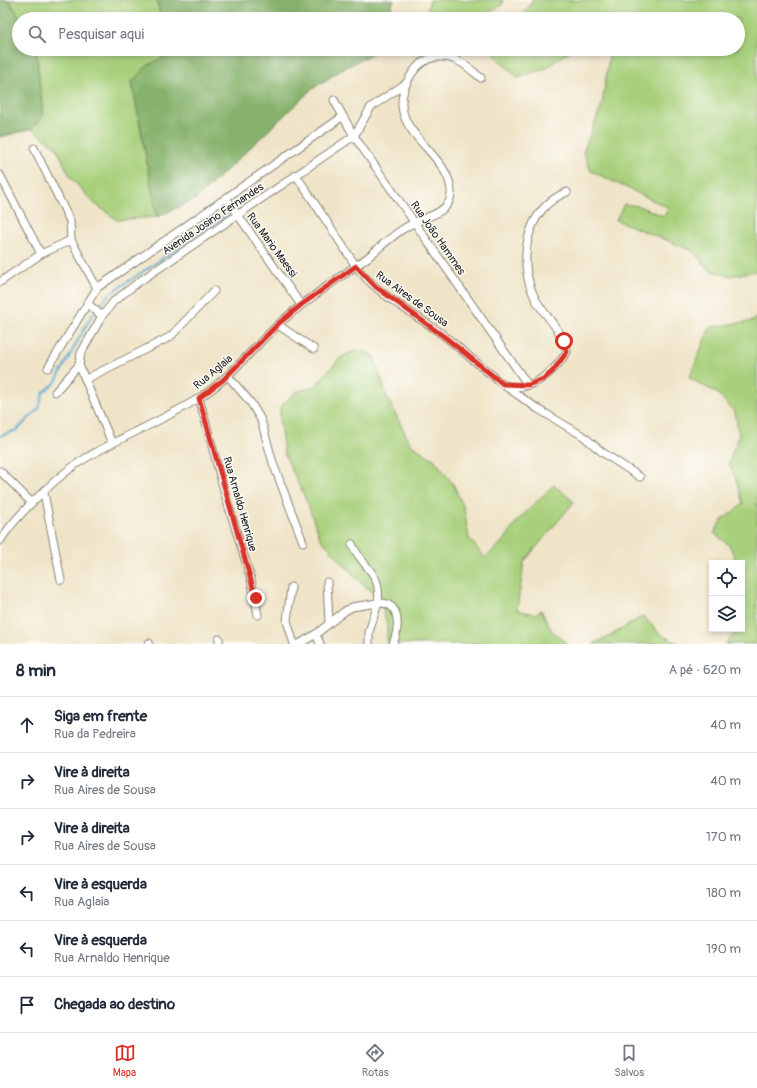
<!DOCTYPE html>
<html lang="pt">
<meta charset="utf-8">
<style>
:root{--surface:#fff;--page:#f6f6f7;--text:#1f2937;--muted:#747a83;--line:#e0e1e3;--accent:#d93025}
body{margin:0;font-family:Pangolin,sans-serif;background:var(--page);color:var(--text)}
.controls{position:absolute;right:12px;bottom:12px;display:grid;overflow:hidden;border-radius:0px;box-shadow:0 2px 6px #0003}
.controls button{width:36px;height:36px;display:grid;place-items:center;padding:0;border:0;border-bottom:1px solid var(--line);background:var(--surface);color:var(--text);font:20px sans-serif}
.stop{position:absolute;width:12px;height:12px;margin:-9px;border:3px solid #d93025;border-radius:50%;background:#fff}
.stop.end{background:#d93025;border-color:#fff;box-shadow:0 1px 4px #0008}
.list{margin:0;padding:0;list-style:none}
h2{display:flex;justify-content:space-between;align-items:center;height:52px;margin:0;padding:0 16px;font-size:17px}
h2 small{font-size:13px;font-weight:400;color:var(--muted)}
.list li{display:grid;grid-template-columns:26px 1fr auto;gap:12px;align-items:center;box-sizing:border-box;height:56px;padding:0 16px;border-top:1px solid var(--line)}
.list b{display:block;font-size:15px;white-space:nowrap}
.list p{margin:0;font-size:13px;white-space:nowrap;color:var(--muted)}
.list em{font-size:13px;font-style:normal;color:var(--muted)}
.icon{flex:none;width:22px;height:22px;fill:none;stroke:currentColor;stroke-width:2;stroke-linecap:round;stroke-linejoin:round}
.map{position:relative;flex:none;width:757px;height:644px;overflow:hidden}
.search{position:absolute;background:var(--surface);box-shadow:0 2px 6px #0003;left:12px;right:12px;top:12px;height:44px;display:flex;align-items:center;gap:10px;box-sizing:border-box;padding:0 14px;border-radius:22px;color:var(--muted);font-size:15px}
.sheet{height:388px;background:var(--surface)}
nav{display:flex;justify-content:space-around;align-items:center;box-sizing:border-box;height:56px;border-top:1px solid var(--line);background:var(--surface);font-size:11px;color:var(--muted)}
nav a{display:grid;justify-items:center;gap:2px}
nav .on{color:var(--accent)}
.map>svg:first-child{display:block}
.green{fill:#a8d07c;stroke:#62764c}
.forest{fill:#86b26c;stroke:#516744}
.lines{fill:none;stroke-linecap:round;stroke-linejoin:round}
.stream{stroke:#53a8cf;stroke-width:2}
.street-casing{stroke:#868072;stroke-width:9}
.street{stroke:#fff;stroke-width:7}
.route{stroke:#d93025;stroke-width:5}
.labels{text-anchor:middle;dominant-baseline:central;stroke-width:3;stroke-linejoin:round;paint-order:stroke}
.street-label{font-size:11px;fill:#1c1c1c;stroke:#fdfcf7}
</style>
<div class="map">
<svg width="757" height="644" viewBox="0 0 757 644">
<rect width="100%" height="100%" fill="#fdfcf7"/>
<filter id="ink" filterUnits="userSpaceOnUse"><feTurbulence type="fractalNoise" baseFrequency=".025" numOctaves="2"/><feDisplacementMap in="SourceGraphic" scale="8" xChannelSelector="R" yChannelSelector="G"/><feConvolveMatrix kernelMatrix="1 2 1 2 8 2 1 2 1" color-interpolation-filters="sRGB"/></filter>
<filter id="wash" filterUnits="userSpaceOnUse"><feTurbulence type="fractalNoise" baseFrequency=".012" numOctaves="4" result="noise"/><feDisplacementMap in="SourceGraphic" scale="16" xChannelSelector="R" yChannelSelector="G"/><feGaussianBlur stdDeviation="0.9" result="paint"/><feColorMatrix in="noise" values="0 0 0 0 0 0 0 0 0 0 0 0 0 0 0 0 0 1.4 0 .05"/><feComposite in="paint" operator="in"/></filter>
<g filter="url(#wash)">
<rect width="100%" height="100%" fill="#efe4c7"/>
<!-- green -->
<g class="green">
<path d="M 9,0 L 157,0 L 161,19 L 21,19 Z"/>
<path d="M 430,0 L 503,0 L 502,5 L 479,19 L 425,19 Z"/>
<path d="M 532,0 L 757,0 L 757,271 L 729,276 L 709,270 L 693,251 L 616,220 L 624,204 L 638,206 L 664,216 L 669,208 L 591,171 L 583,152 L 602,105 L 610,49 L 738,49 L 738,19 L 602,19 L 593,15 L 591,19 L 518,19 L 529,7 Z"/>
<path d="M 36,49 L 166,49 L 167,56 L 148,65 L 132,82 L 157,217 L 117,220 L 94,203 L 71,178 L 56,147 L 32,129 L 43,115 Z"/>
<path d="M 494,49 L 572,49 L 546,68 L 518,78 L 495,56 Z"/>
<path d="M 757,316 L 757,644 L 725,644 L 739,629 L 742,629 L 743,625 L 742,563 L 737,563 L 730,546 L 714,533 L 722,520 L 743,504 L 735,476 L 728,464 L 739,436 L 735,412 L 717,393 L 689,378 L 710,327 L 753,321 Z"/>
<path d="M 357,349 L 374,356 L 387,397 L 411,445 L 434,459 L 453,484 L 464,508 L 469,538 L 485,558 L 505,539 L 517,521 L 554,485 L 574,502 L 524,562 L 517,610 L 535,614 L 541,610 L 552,631 L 567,644 L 387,644 L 387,624 L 379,597 L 359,581 L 320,538 L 307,502 L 284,453 L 280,424 L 280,407 L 294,393 L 316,385 L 339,359 Z"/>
<path d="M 643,616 L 661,635 L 680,644 L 593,644 L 610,636 Z"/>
</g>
<!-- forest -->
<g class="forest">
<path d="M 0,0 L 9,0 L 21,19 L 19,19 L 19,49 L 36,49 L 43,115 L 32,129 L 0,137 Z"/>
<path d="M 157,0 L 394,0 L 387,19 L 161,19 Z"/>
<path d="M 166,49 L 381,49 L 341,70 L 311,90 L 196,199 L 157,217 L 132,81 L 148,65 L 167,56 Z"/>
</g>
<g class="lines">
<!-- stream -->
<path class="stream" d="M 0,436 L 17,430 L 39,408 L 43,393 L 55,383 L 89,320 L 108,295 L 226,216"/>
</g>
</g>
<g filter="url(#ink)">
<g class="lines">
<!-- street casing -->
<g class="street-casing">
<g id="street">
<path d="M 334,100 L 354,136 L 528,385"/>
<path d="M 34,148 L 70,221 L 71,240 L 97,288"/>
<path d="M 0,175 L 41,254"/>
<path d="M 296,175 L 356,266 C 377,296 418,315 447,338 C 462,350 476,363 492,375 C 495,378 500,383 504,385 C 530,394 554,372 567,352 C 566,335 544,315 536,300 C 516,263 525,208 567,192"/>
<path d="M 226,198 L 301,305"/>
<path d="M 0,282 L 41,254 L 71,240"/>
<path d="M 87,303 L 102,316"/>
<path d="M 278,325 L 314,349"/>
<path d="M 79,365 L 112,443"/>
<path d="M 48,368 L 97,288 L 342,117"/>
<path d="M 228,376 L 251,403 L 261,420 L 273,463 L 303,542"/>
<path d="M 86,379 L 170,337 L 214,291"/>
<path d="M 505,386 L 538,409 L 583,436 L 602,452 L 640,477"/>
<path d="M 55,392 L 79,365 L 81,353 L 102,316 L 114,301 L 140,281 L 354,136 L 371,107 L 405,84"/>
<path d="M 199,398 L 227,501 L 251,579 L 258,615"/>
<path d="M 0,471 L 32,503"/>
<path d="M 44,493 L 61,580"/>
<path d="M 0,541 C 16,515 59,474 86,458 C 122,436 163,421 199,398 C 231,378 253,347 281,322 C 308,298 338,279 367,258 C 384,244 402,226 423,219 C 436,214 452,208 451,191 C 448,148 377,129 411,75 C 418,64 427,57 440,57 C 457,56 469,68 481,78"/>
<path d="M 352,544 C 364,571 382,571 378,603 C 402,601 399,629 393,644"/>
<path d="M 327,582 L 329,622"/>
<path d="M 291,587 L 287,621 L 294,644"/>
<path d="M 316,634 L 320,644"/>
<path d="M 149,643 L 149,644"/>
<path d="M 219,644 L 219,639"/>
<path d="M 299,644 L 316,634 L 345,611 L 352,607 L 378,603 L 369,632 L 369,644"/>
</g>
</g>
<!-- street -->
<use href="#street" class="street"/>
</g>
</g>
<g class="lines" filter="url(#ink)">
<!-- route -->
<path class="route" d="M 256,598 L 199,398 L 223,380 L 278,324 L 301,305 L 356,266 L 376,287 L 446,338 L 503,384 L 528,385 L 543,379 L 552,372 L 567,352 L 564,341"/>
</g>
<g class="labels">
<!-- street labels -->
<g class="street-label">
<text transform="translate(213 219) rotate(-34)">Avenida Josino Fernandes</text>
<text transform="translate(438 238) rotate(55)">Rua João Hammes</text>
<text transform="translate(272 245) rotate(54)">Rua Mario Maessi</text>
<text transform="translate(412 299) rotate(36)">Rua Aires de Sousa</text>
<text transform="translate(213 372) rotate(-40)">Rua Aglaia</text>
<text transform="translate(240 504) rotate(74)">Rua Arnaldo Henrique</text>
</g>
</g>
</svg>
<div class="controls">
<button><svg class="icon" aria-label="locate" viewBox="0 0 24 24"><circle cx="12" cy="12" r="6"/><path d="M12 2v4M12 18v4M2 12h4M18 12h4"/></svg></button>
<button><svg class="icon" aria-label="layers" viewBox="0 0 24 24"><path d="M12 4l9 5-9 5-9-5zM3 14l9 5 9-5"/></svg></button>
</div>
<div class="stop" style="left:564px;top:341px"></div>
<div class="stop end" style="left:256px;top:598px"></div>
<div class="search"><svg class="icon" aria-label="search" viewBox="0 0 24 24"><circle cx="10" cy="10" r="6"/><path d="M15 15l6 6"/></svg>Pesquisar aqui</div>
</div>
<section class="sheet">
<h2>8 min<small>A pé · 620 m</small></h2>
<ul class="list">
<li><svg class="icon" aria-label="ahead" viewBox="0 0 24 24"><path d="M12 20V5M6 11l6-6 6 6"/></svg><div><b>Siga em frente</b><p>Rua da Pedreira</p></div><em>40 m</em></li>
<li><svg class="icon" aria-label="right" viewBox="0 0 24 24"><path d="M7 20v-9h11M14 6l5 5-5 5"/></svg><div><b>Vire à direita</b><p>Rua Aires de Sousa</p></div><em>40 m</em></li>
<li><svg class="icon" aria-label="right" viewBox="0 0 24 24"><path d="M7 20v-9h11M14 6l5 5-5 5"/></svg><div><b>Vire à direita</b><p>Rua Aires de Sousa</p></div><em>170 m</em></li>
<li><svg class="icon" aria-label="left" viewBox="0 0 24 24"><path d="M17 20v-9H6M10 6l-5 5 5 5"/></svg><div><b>Vire à esquerda</b><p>Rua Aglaia</p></div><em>180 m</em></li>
<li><svg class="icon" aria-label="left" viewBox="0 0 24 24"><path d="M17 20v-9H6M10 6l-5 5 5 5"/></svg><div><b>Vire à esquerda</b><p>Rua Arnaldo Henrique</p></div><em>190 m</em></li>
<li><svg class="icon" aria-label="arrive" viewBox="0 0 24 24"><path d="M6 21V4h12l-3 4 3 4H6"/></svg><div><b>Chegada ao destino</b></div></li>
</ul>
</section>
<nav>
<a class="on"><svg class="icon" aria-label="map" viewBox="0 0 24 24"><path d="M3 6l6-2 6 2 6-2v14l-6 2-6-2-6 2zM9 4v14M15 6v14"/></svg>Mapa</a>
<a><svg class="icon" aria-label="directions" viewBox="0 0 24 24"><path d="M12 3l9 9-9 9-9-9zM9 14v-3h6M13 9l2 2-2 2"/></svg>Rotas</a>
<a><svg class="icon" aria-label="saved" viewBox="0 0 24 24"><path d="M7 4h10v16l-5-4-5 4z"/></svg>Salvos</a>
</nav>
